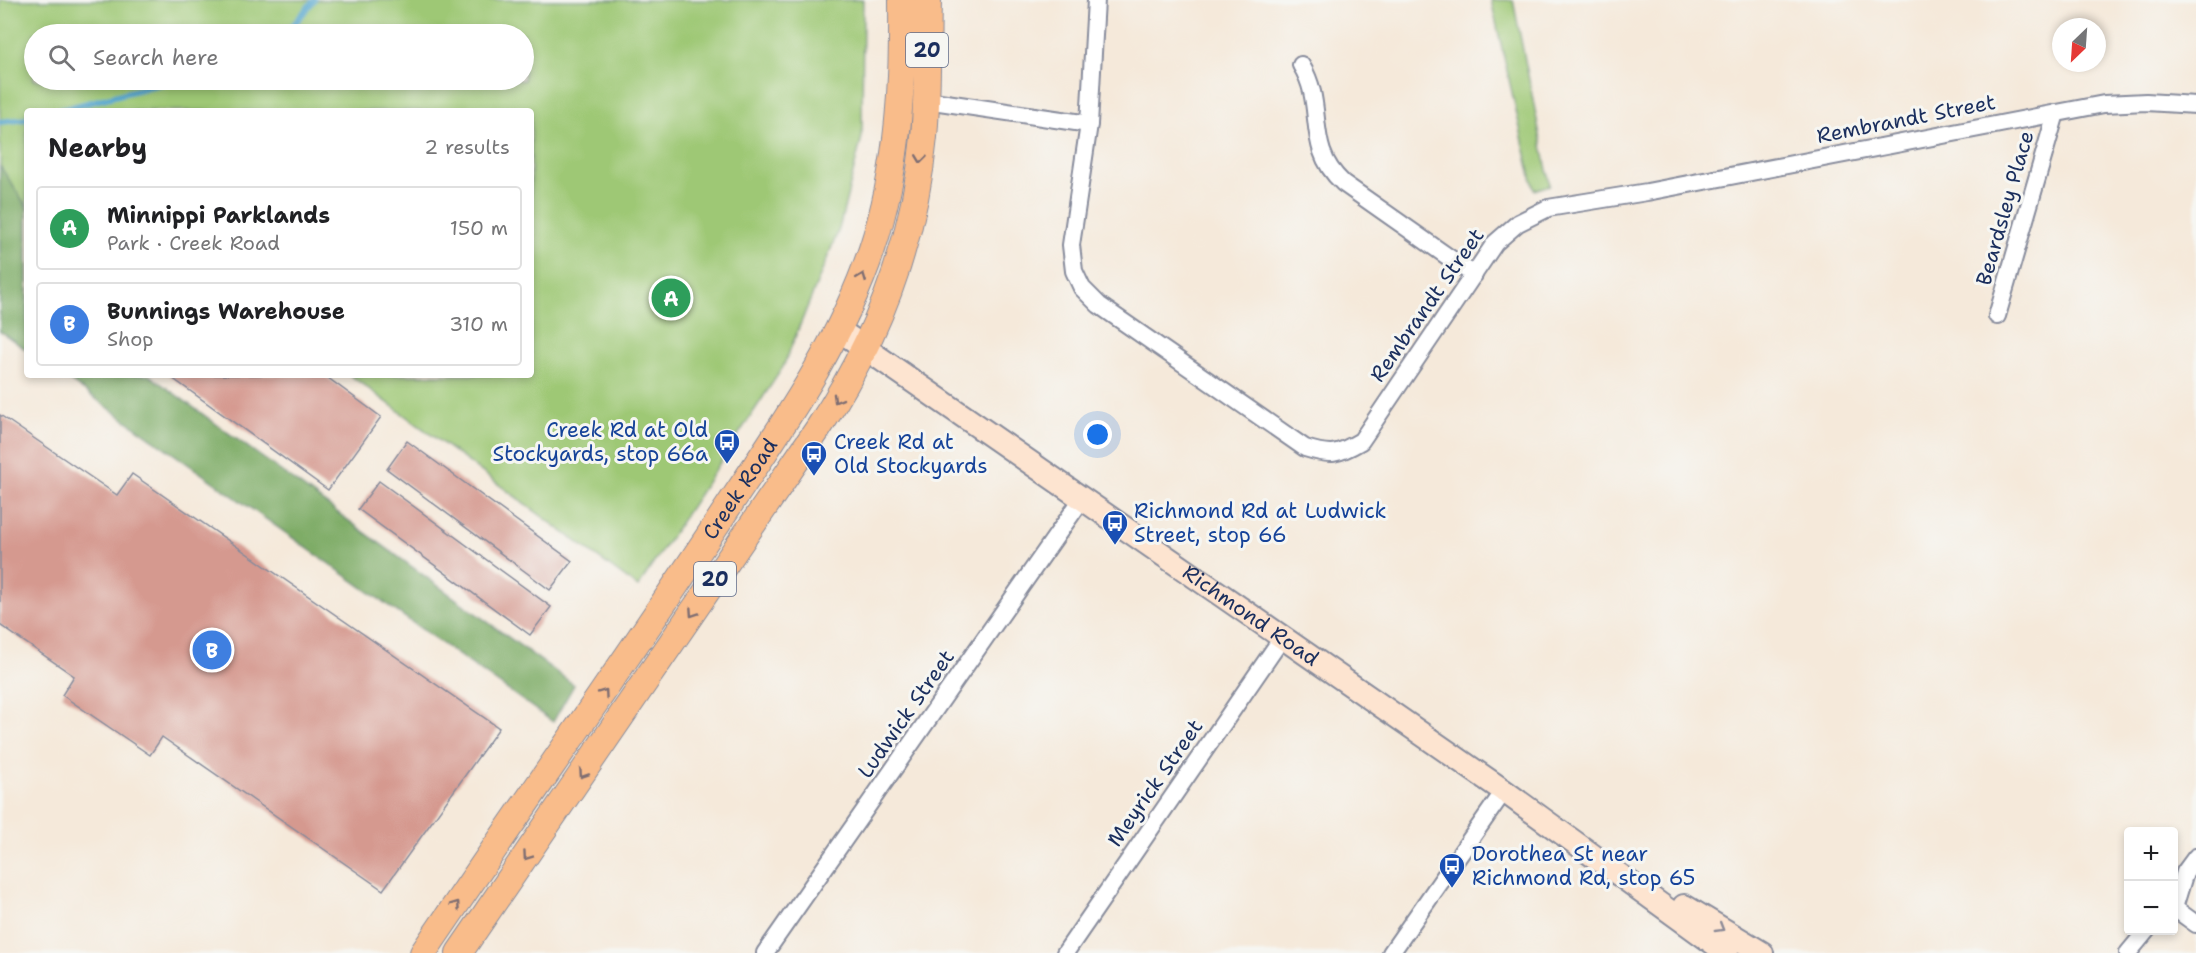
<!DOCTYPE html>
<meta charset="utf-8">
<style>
:root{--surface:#fff;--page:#f6f6f6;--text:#202124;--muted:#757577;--line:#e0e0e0;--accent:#0f766e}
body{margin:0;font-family:"Shantell Sans",sans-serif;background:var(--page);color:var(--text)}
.controls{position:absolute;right:18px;bottom:18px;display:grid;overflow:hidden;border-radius:6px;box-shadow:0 3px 9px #0003}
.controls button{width:54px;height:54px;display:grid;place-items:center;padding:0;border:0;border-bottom:2px solid var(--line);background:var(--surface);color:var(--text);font:30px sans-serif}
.compass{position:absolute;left:2052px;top:18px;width:54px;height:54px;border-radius:50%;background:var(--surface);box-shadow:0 3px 9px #0003;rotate:205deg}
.you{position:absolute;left:1098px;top:435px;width:21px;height:21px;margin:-15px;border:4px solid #fff;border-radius:50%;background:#1a73e8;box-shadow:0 0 0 9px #1a73e833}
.badge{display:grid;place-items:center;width:39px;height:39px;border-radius:50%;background:var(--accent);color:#fff;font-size:20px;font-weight:700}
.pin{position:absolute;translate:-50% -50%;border:3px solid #fff;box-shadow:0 2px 6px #0006}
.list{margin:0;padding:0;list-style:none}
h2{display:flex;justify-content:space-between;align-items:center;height:78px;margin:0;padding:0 24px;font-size:26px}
h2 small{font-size:20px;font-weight:400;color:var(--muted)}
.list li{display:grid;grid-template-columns:39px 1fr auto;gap:18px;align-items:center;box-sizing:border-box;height:84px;margin:0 12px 12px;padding:0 12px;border:2px solid var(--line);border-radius:6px}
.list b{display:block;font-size:22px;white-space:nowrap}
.list p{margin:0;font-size:20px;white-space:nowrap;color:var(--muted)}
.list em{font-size:20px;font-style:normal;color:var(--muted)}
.icon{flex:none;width:33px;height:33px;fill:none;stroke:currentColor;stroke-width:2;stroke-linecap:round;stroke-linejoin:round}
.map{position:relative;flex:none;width:2196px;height:953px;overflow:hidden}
.search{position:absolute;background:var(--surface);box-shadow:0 3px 9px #0003;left:24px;top:24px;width:510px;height:66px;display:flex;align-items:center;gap:15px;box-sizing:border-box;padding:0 21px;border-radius:33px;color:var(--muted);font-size:22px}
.panel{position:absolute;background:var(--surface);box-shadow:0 3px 9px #0003;left:24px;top:108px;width:510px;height:270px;border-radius:6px}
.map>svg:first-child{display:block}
.green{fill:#9ec874;stroke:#5c7c69;stroke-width:1.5;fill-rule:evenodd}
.forest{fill:#7eac66;stroke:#4c6e62;stroke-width:1.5}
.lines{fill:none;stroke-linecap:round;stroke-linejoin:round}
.stream{stroke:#53a5ce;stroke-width:6}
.building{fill:#d5998f}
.street-casing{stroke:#888c9c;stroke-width:20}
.secondary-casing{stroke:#888c9c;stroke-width:26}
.primary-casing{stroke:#888c9c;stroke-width:28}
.street{stroke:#fff;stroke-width:16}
.secondary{stroke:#fde4d0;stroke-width:22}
.primary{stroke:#f9bc8a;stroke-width:26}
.oneway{stroke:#7f6e72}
.oneway2{stroke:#8c8a97}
.labels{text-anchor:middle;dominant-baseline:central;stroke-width:6;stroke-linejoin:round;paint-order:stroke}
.shield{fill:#f6f6f2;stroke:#5d6b8a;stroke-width:1.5}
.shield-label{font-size:20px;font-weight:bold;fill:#1b2f5e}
.street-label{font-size:21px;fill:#1b2f5e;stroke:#f6f6f2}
.transit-label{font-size:21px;fill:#164399;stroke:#f6f6f2;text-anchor:start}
</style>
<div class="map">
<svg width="2196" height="953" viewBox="0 0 2196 953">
<rect width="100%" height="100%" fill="#f6f6f2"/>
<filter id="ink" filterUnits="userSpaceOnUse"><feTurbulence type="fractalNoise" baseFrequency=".0167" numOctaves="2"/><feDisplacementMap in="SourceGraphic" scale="12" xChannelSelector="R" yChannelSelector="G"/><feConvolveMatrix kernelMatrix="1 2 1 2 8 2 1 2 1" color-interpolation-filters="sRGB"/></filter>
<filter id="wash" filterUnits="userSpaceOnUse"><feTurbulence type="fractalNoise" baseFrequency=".008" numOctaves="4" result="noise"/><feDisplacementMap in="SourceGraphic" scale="24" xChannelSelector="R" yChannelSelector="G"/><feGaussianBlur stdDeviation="1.35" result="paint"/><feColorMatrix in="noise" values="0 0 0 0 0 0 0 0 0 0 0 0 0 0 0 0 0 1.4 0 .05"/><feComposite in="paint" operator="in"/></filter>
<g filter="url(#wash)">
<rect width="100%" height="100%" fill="#f5e9da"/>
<!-- green -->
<g class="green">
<path d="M 0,0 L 863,0 L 862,137 L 839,229 L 783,367 L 638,587 L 350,375 L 531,375 L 531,111 L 27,111 L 27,350 L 0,331 ZM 34,34 L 524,34 L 524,80 L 34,80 Z"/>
<path d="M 1491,0 L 1513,0 L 1550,185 L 1534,190 Z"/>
</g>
<!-- forest -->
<g class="forest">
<path d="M 0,166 L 27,207 L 27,350 L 0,331 Z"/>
<path d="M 62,375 L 149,375 L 574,685 L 553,722 Z"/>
</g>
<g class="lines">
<!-- stream -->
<g class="stream">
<path d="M 286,34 L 314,0"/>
<path d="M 57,111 L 175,80"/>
<path d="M 0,122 L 27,119"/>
</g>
</g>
<g id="blocks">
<!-- building -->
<g class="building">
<path d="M 168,375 L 324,375 L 381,417 L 328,490 Z"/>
<path d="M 0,415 L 117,495 L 132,474 L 499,728 L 383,890 L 162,737 L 150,755 L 62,695 L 74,676 L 0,625 Z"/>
<path d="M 407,441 L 572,561 L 550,590 L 387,469 Z"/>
<path d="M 379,481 L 551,607 L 530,635 L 358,509 Z"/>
</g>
</g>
</g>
<g filter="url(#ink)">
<use href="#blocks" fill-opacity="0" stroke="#888c9c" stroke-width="1.5"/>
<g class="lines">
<!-- street casing -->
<g class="street-casing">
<g id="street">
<path d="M 1096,0 L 1089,124 L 1071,245 L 1074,271 L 1082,288 L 1099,305 L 1305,448 C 1331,456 1337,455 1361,441 L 1495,243 L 1518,223 L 1548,208 L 1647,192 L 2104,104 L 2146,102 L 2196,105"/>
<path d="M 1301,65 C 1327,107 1303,146 1343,183 L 1474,275"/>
<path d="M 926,100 L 1089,124"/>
<path d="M 1997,316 L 2056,113"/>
<path d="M 2174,908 L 2185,872 L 2196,857"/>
<path d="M 2174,908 L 2196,924"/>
<path d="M 765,953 L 1082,499"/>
<path d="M 1065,953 L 1282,638"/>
<path d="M 1391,953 L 1504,791"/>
<path d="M 2128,953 L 2147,930"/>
</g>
</g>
<!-- secondary casing -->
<g class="secondary-casing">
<g id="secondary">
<path id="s1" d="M 839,330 L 1504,791 L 1727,953"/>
<path d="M 1684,906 L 1762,953"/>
</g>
</g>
<!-- primary casing -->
<g class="primary-casing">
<g id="primary">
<path id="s2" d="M 423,953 C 521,808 623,666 720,519 C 777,433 839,348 872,249 C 899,167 903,85 902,0"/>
<path d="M 459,953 L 818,429 C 877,340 914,244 924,137 C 928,92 927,45 928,0"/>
</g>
</g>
<!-- street -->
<use href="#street" class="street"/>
<!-- secondary -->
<use href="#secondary" class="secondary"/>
<!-- primary -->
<use href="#primary" class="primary"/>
</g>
<!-- one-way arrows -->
<defs><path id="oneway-chevron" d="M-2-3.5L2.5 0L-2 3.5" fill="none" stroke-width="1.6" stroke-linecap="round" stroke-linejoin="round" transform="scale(1.5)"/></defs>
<g class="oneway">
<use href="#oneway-chevron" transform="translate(921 159) rotate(97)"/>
<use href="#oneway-chevron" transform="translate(862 277) rotate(-69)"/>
<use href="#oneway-chevron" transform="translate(837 399) rotate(120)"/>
<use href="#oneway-chevron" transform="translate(693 613) rotate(124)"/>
<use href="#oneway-chevron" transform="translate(604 693) rotate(-55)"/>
<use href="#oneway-chevron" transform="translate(583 774) rotate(124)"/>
<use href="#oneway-chevron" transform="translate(527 856) rotate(125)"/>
<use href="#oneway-chevron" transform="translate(456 905) rotate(-55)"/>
</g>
<use class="oneway2" href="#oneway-chevron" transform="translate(1720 928) rotate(31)"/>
</g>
<!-- icons -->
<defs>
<g id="bus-pin" transform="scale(1.35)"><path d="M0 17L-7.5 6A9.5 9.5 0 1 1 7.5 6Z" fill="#1a4fb4" stroke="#f6f6f2"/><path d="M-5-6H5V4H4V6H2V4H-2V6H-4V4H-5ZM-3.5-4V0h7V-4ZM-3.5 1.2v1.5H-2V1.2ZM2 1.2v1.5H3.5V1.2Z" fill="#fff"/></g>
</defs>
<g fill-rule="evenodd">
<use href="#bus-pin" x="727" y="442"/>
<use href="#bus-pin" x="814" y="454"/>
<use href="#bus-pin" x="1115" y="523"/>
<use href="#bus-pin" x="1452" y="866"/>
</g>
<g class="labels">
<!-- shield labels -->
<g class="shield">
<rect x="906" y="33" width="42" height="34" rx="4.5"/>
<rect x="694" y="562" width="42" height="34" rx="4.5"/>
</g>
<g class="shield-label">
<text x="927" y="50">20</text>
<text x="715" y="579">20</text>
</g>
<!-- street labels -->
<g class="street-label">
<text transform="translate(1906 119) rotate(-11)">Rembrandt Street</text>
<text transform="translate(2005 208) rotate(-74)">Beardsley Place</text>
<text transform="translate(1427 305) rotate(-55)">Rembrandt Street</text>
<text stroke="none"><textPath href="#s2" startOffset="562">Creek Road</textPath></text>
<text stroke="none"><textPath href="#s1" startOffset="501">Richmond Road</textPath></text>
<text transform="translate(906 714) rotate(-55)">Ludwick Street</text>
<text transform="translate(1155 783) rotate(-55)">Meyrick Street</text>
</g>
<!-- transit labels -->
<g class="transit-label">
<text x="708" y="430" text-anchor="end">Creek Rd at Old<tspan x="708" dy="24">Stockyards, stop 66a</tspan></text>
<text x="834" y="442">Creek Rd at<tspan x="834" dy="24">Old Stockyards</tspan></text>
<text x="1134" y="511">Richmond Rd at Ludwick<tspan x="1134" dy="24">Street, stop 66</tspan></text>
<text x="1472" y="854">Dorothea St near<tspan x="1472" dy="24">Richmond Rd, stop 65</tspan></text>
</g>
</g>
</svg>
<div class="controls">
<button>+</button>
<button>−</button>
</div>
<svg class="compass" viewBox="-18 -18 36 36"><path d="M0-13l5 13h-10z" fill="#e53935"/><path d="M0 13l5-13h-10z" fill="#757577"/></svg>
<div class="you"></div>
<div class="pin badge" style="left:671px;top:298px;background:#2e9e5b">A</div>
<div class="pin badge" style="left:212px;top:650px;background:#3f7fe0">B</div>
<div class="search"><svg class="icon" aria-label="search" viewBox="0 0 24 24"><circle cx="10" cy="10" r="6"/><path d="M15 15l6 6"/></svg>Search here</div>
<section class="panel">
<h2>Nearby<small>2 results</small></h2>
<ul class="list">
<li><span class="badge" style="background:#2e9e5b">A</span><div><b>Minnippi Parklands</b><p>Park · Creek Road</p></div><em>150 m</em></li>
<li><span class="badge" style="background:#3f7fe0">B</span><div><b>Bunnings Warehouse</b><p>Shop</p></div><em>310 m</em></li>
</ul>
</section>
</div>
